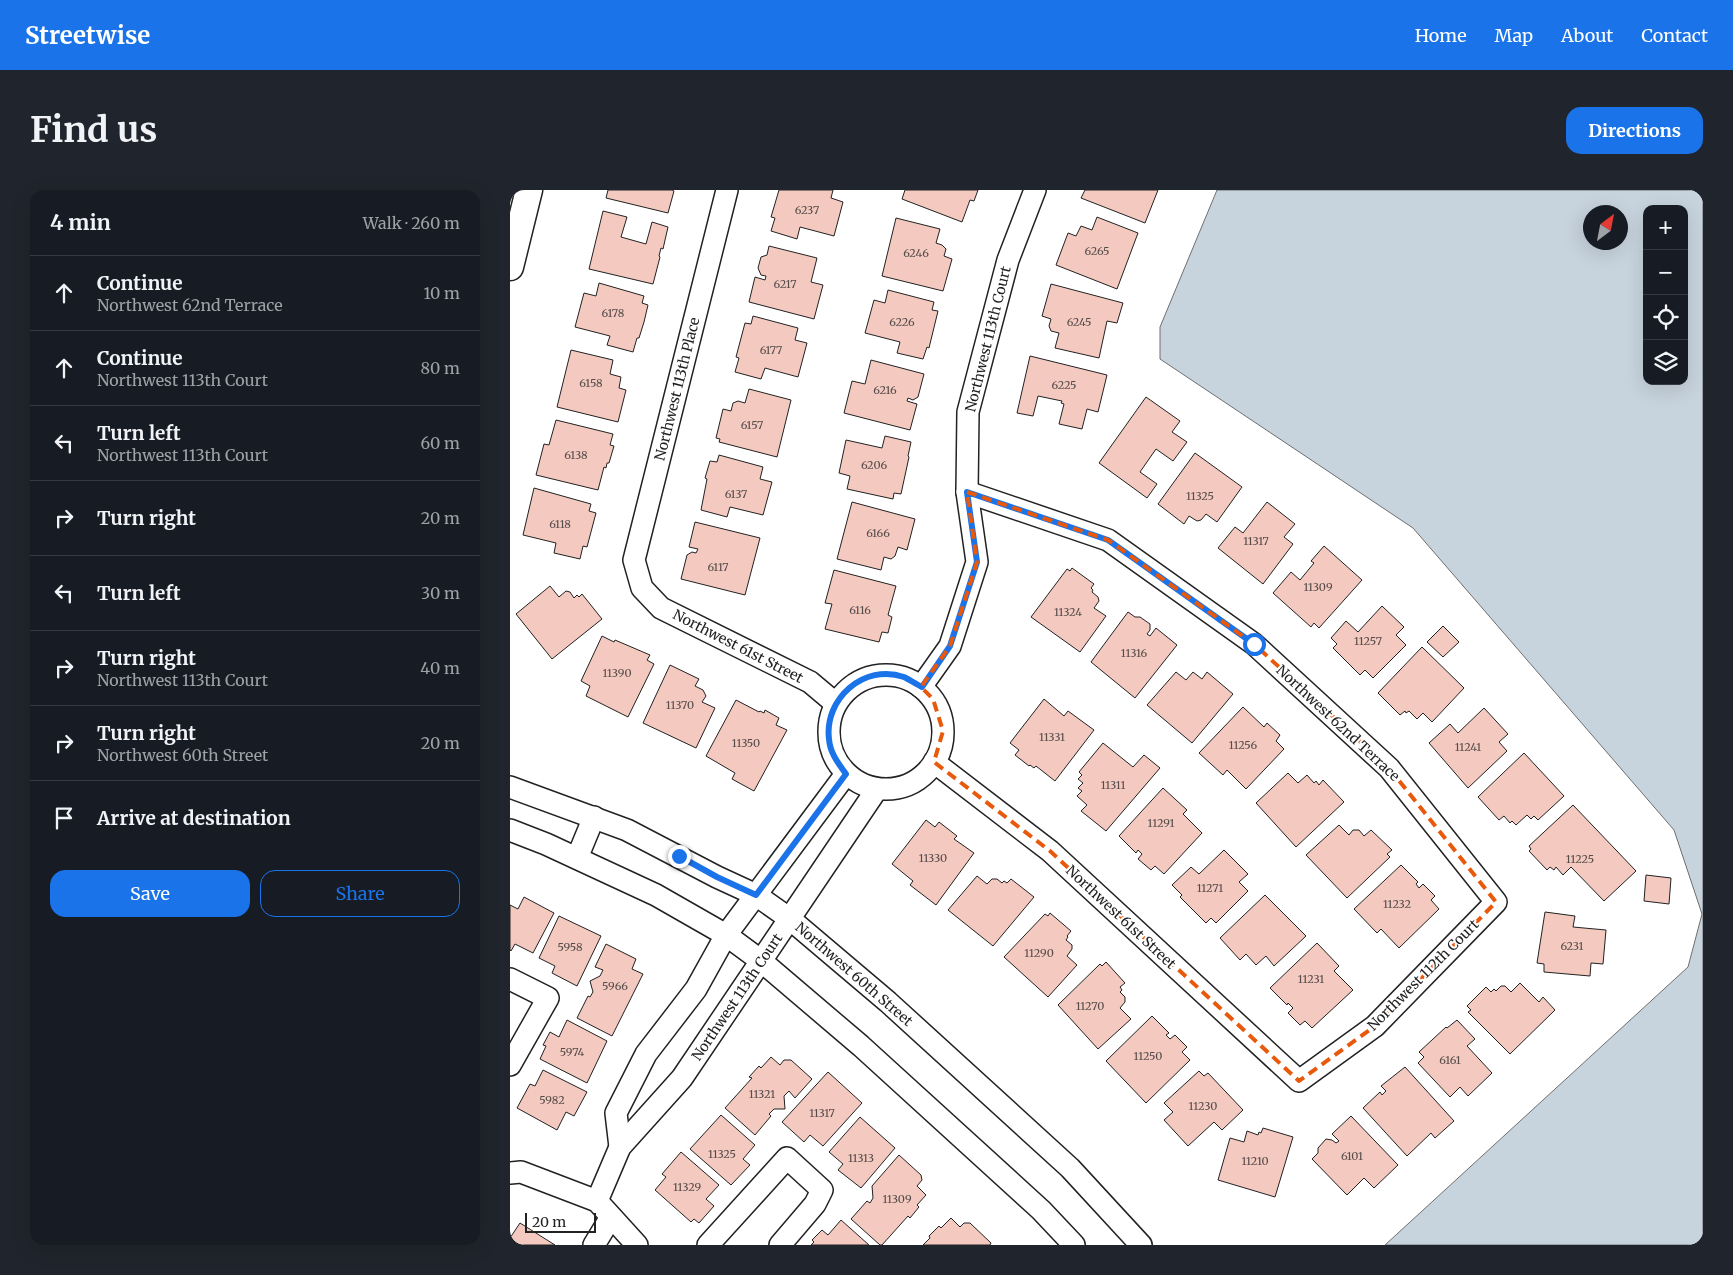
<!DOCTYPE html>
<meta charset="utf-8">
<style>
:root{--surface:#171b24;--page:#20242c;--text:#f1f3f6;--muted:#9ea1a6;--line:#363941;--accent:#1a73e8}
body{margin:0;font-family:Merriweather,serif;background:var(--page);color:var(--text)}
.controls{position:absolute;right:15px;top:15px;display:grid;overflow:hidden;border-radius:10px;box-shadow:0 5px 20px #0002}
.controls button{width:45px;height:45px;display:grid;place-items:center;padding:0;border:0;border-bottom:1px solid var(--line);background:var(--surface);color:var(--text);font:25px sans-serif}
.compass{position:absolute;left:1073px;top:15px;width:45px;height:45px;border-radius:50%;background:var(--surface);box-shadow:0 5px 20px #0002;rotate:32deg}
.scale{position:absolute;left:15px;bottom:12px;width:71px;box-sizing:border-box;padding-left:5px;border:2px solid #222;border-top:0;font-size:14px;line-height:18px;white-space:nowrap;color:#222;-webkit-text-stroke:4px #fff;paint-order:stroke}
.stop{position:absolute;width:15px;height:15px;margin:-11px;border:4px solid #1a73e8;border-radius:50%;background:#fff}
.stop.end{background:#1a73e8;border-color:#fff;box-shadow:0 1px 5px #0008}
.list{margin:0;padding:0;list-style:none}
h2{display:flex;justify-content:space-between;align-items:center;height:65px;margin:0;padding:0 20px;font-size:21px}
h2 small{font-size:16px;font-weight:400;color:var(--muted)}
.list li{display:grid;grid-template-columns:32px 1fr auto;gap:15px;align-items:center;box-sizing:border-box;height:75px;padding:0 20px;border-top:1px solid var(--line)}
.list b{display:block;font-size:19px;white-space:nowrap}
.list p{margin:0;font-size:16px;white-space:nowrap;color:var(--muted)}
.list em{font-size:16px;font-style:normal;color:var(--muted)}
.actions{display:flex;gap:10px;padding:15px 20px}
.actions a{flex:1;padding:11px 0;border:1px solid var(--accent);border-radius:15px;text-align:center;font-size:18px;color:var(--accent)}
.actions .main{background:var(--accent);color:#fff}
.icon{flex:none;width:28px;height:28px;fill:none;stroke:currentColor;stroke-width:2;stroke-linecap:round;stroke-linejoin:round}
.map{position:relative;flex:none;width:1193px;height:1055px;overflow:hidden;border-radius:15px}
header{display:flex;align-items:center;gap:30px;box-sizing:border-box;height:70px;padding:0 25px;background:var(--accent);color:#fff}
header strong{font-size:24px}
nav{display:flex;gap:28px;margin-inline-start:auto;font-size:18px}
.intro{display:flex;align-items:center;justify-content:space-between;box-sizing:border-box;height:120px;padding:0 30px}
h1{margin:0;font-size:35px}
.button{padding:12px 22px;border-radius:15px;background:var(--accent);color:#fff;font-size:18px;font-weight:700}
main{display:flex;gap:30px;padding:0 30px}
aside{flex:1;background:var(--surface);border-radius:15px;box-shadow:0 5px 20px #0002}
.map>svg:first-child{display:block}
.water{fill:#c7d3dd;stroke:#6f6f6f;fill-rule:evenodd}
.building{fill:#f3c9c0;stroke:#222}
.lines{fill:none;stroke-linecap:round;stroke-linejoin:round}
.minor-casing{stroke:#222;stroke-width:24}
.tertiary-casing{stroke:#222;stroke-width:29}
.minor{stroke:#fff;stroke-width:21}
.tertiary{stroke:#fff;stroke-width:26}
.route{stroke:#1a73e8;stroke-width:6}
.marked{fill:none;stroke:#e8590c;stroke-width:4;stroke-dasharray:10 6;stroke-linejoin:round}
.labels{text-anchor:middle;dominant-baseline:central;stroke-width:4;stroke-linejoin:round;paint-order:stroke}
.number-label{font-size:11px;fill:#564c4a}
.street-label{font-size:14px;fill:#222;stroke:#fff}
</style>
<header>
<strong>Streetwise</strong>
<nav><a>Home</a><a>Map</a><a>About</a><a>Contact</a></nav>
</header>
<div class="intro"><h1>Find us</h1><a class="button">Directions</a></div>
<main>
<aside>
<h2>4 min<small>Walk · 260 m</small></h2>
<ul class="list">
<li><svg class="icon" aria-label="ahead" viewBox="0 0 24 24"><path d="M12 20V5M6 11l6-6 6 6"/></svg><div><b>Continue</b><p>Northwest 62nd Terrace</p></div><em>10 m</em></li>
<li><svg class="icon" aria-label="ahead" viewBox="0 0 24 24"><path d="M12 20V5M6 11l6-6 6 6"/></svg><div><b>Continue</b><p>Northwest 113th Court</p></div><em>80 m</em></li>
<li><svg class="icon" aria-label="left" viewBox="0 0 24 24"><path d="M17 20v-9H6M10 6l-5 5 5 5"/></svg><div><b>Turn left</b><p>Northwest 113th Court</p></div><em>60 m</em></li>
<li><svg class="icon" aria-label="right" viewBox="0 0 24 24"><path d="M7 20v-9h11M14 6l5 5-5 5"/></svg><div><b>Turn right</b></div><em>20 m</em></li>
<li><svg class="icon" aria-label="left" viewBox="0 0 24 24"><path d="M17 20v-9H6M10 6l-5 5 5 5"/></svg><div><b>Turn left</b></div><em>30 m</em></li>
<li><svg class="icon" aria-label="right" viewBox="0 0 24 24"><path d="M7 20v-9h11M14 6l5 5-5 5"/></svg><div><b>Turn right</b><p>Northwest 113th Court</p></div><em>40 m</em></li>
<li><svg class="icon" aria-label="right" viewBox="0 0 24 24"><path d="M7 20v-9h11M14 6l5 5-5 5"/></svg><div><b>Turn right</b><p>Northwest 60th Street</p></div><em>20 m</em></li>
<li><svg class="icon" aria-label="arrive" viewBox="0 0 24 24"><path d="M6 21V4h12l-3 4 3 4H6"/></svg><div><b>Arrive at destination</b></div></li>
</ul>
<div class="actions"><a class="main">Save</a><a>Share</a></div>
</aside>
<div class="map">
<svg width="1193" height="1055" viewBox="0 0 1193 1055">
<rect width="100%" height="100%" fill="#fff"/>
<!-- water -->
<path class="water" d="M 707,0 L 1193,0 L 1193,1055 L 875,1055 L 1178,777 L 1192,724 L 1164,640 L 903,338 L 650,169 L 650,137 ZM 1137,19 L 1174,19 L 1174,191 L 1137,191 ZM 1080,22 L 1110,22 L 1110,52 L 1080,52 Z"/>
<!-- building -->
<g class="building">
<path d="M 98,0 L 162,0 L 164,1 L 158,23 L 96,8 Z"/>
<path d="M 269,0 L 323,0 L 321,8 L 333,12 L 324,46 L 290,37 L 287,49 L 261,41 L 265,28 L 261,27 Z"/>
<path d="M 395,0 L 468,0 L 464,11 L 460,10 L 452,32 L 392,9 Z"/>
<path d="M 575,0 L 648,0 L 635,33 L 571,8 Z"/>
<path d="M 93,21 L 117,27 L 111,47 L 136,54 L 142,32 L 158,37 L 153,59 L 151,58 L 149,66 L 150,67 L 143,94 L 79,79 Z"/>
<path d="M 587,27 L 628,43 L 607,99 L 546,75 L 558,43 L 566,46 L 571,36 L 582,40 Z"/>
<path d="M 386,28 L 430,39 L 426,53 L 432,55 L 436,59 L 434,66 L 442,69 L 433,101 L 372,86 Z"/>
<path d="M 259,56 L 307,68 L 301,92 L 313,95 L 304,129 L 239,112 L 245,87 L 255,90 L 256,86 L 251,85 L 248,78 L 251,67 L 257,65 Z"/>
<path d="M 89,93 L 134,106 L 132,113 L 138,115 L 134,132 L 129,148 L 127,148 L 123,162 L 97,155 L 100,146 L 65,137 L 74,103 L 86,106 Z"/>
<path d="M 541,94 L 613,113 L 607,133 L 597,131 L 589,168 L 545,158 L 549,143 L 541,141 L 539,136 L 541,129 L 532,126 Z"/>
<path d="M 378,100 L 424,112 L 422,120 L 428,121 L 419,158 L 417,157 L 413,169 L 387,163 L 390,152 L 355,143 L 364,110 L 375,113 Z"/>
<path d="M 243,126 L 288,138 L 285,150 L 297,153 L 288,187 L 255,178 L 251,189 L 225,182 L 229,168 L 226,167 L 235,133 L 241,134 Z"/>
<path d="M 61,160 L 103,170 L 100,184 L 111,187 L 109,198 L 116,200 L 108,232 L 47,217 Z"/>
<path d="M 520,166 L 597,185 L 588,222 L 577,219 L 572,239 L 549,234 L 554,214 L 551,213 L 552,211 L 528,206 L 523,226 L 507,223 Z"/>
<path d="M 361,170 L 414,184 L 408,207 L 403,210 L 398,208 L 397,211 L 407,214 L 400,240 L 334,223 L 342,191 L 355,194 Z"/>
<path d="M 239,199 L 281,210 L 267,267 L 209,252 L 210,249 L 206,248 L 213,219 L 221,221 L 223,213 L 228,211 L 235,213 Z"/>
<path d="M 636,207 L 670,231 L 662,242 L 677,252 L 663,271 L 646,259 L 630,282 L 647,294 L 637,308 L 589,273 Z"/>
<path d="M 46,230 L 103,244 L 100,255 L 104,256 L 99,273 L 97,273 L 96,278 L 94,277 L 88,300 L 26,285 L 34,254 L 39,255 Z"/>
<path d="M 375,246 L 401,252 L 398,266 L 399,267 L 391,304 L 384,303 L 383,309 L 337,299 L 340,286 L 329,283 L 336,250 L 372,258 Z"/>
<path d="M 685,263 L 732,297 L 707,332 L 696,324 L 691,330 L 687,331 L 679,326 L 674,334 L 648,314 Z"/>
<path d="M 209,265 L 253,277 L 250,289 L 262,292 L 253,325 L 220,317 L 217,327 L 191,320 L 197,289 L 195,288 L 200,271 L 207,272 Z"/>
<path d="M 24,298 L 81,314 L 79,321 L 86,323 L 77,357 L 73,356 L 70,369 L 44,363 L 46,353 L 13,345 Z"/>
<path d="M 342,312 L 405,329 L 397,360 L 388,357 L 385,366 L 381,369 L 374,367 L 371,380 L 327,369 Z"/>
<path d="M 757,312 L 785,334 L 774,347 L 783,354 L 753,394 L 708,358 L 725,337 L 733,343 Z"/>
<path d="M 185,332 L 250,348 L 235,405 L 171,389 L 177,365 L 182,362 L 186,363 L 188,359 L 179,357 Z"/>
<path d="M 814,356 L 852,390 L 809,438 L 804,433 L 801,437 L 763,403 L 781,382 L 790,390 L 804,373 L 801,371 Z"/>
<path d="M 562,378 L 584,394 L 581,398 L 583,400 L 582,402 L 588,407 L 589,411 L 584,418 L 596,426 L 570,462 L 521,427 L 557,379 L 560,381 Z"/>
<path d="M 324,380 L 386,396 L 378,425 L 382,427 L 378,443 L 372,442 L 369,452 L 315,439 L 322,414 L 315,413 Z"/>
<path d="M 40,396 L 49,407 L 56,401 L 60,402 L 64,408 L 67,405 L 69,407 L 72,404 L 92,429 L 42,469 L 6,424 Z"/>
<path d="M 872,416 L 894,437 L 886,445 L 896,455 L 863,488 L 855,480 L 850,485 L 823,458 L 827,454 L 821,448 L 836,431 L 848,442 Z"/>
<path d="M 618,422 L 625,427 L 630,427 L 640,434 L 640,440 L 637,444 L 640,446 L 646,438 L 667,455 L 625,508 L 581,472 Z"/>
<path d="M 933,436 L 949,452 L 933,467 L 917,452 Z"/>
<path d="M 92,446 L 104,452 L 105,450 L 140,465 L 137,470 L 144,474 L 118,527 L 76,506 L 80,496 L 71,491 Z"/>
<path d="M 912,457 L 954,498 L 922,532 L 913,523 L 907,529 L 899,521 L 896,523 L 895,521 L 890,525 L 868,503 Z"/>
<path d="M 160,475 L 189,489 L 185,496 L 193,500 L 196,506 L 192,512 L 205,518 L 186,558 L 133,533 Z"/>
<path d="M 666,482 L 676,490 L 683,482 L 692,489 L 697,482 L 723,504 L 682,553 L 637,515 Z"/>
<path d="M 534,509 L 554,526 L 558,521 L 584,540 L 545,591 L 526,576 L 524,578 L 520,575 L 519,576 L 505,565 L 509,560 L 500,553 Z"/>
<path d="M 226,510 L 249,522 L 250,521 L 254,523 L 255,520 L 269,528 L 266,535 L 277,540 L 244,601 L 222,589 L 225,583 L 196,566 Z"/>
<path d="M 733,517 L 754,537 L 757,533 L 770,545 L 766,551 L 774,559 L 736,599 L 717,580 L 713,585 L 689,563 Z"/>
<path d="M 974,518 L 998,544 L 989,552 L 997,561 L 958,598 L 919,553 L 940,534 L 948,543 Z"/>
<path d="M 593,553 L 623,577 L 634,565 L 650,578 L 596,641 L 571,621 L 577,615 L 567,606 L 572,601 L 568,598 L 573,593 L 568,589 L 572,585 L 569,582 Z"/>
<path d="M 1014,563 L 1054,606 L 1028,630 L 1024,626 L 1021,629 L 1017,625 L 1006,635 L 1002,631 L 1000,633 L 994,626 L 989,630 L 968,607 Z"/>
<path d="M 778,583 L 788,593 L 797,585 L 804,593 L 806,591 L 809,595 L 813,590 L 834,612 L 786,657 L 746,613 Z"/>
<path d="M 653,598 L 677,620 L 673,624 L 692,643 L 654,684 L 645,676 L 641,680 L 628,669 L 632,664 L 628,660 L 626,663 L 609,646 Z"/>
<path d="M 1063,615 L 1126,681 L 1094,711 L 1061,677 L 1053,685 L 1046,677 L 1044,680 L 1040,677 L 1037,680 L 1019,661 L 1021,659 L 1019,656 Z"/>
<path d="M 416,630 L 425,637 L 429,632 L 447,646 L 444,649 L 464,663 L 426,715 L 400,695 L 403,691 L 382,674 Z"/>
<path d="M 829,635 L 839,645 L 843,640 L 849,640 L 854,646 L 861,640 L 882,660 L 877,664 L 880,667 L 837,708 L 796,665 Z"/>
<path d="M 714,660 L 738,684 L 729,692 L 738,701 L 706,733 L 701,728 L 696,733 L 670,707 L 672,705 L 662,695 L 681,677 L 689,684 Z"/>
<path d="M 891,675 L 908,692 L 906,694 L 909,698 L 913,694 L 925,706 L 921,710 L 929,719 L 889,758 L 871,739 L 867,743 L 844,719 Z"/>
<path d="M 1136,685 L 1161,688 L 1159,714 L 1134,711 Z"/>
<path d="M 467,686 L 477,694 L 482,689 L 487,689 L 492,693 L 494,691 L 497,693 L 501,689 L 524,707 L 483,756 L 438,720 Z"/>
<path d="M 755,705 L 796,746 L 764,776 L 756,766 L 746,775 L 736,764 L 730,770 L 710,748 Z"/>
<path d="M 14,707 L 44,723 L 23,763 L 5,754 L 1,761 L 0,760 L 0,715 L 8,719 Z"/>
<path d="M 1035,722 L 1065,726 L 1063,737 L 1096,740 L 1093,774 L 1081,773 L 1080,786 L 1034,782 L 1034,774 L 1027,773 Z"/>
<path d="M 540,723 L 561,741 L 557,746 L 558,747 L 556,750 L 562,755 L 562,759 L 557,766 L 567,775 L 538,807 L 494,767 L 535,724 L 538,726 Z"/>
<path d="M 49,726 L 91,746 L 67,796 L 42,783 L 45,776 L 29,768 Z"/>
<path d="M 807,753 L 829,776 L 824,781 L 843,800 L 802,838 L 795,831 L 790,835 L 778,823 L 783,818 L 778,813 L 777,815 L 760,798 Z"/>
<path d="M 96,754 L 126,769 L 122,779 L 133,784 L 102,846 L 67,828 L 78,806 L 80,807 L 83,802 L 80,791 L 90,786 L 93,780 L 85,777 Z"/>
<path d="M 596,772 L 615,793 L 610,797 L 612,800 L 610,802 L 615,807 L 615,812 L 610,818 L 621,829 L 588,859 L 548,815 L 590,774 L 592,776 Z"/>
<path d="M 1010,793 L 1029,812 L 1033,807 L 1045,820 L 1000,864 L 958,822 L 961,820 L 957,816 L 976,797 L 981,802 L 984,799 L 986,801 L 991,796 L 995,796 L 1001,802 Z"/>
<path d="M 642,826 L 659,843 L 656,845 L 660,849 L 665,845 L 677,857 L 672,862 L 680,870 L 636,913 L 596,871 Z"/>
<path d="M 57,830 L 97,851 L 77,893 L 30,869 L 36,856 L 33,855 L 40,842 L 49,847 Z"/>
<path d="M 947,830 L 965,849 L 957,856 L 982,883 L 958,906 L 950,897 L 940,907 L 908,873 L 914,867 L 909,862 L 936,837 L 937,838 Z"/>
<path d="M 261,867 L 270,875 L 274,870 L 281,870 L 302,889 L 285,908 L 279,901 L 274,906 L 275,919 L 264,919 L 259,924 L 261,926 L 245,945 L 215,918 L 242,888 L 239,887 L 249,876 L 251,878 Z"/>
<path d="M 895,877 L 944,931 L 925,948 L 921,943 L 897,966 L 853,918 L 870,902 L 872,905 L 876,901 L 871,896 Z"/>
<path d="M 33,880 L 77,902 L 64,926 L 56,922 L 47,940 L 7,918 L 20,894 L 25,896 Z"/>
<path d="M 689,881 L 694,886 L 698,883 L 733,920 L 712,940 L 704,932 L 678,956 L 654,930 L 663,922 L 654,913 Z"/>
<path d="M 318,882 L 352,913 L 313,956 L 300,945 L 294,952 L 272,932 Z"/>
<path d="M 211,925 L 245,955 L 233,969 L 240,975 L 221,995 L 180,959 Z"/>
<path d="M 841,926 L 888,975 L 864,998 L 854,988 L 837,1005 L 802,969 L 808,963 L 808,958 L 816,949 L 822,950 L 826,953 L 829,951 L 822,944 Z"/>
<path d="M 350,927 L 385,958 L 351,998 L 328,980 L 333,974 L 319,962 Z"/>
<path d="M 753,938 L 783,947 L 765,1007 L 708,990 L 720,948 L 734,952 L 737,941 L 748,945 L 749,942 L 751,943 Z"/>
<path d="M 171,962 L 209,995 L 196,1009 L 204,1016 L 189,1033 L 184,1029 L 181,1032 L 145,1000 L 156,987 L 152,984 Z"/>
<path d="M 389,965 L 411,985 L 412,990 L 407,996 L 416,1005 L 407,1015 L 409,1017 L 400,1028 L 398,1026 L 372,1055 L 370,1055 L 341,1029 L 357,1011 L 360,1013 L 363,1008 L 362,996 Z"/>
<path d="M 441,1028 L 450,1037 L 454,1033 L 460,1033 L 481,1053 L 480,1055 L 413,1055 L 420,1048 L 419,1046 L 429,1036 L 431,1038 Z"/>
<path d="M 331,1030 L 359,1055 L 301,1055 L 304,1052 L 302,1050 L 312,1040 L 318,1045 Z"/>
<path d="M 10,1033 L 45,1055 L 0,1055 L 0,1048 Z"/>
</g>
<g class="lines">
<!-- minor casing -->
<g class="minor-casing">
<g id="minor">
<path d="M 217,0 L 124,370 L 132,398 L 151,418 L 300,492 L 325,513"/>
<circle cx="376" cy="542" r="57"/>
<path d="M 411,497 L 440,456 L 467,372 L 457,302 L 458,222 L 498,70 L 525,0"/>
<path d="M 424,572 L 540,661 L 789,891 L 865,836 L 986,712 L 879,578 L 744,454 L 598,350 L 457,302"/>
<path d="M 0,597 L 117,640 L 207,687 L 246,705 L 280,729 L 378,812 L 560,978 L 631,1055"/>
<path d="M 0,640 L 36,654 L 146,705 L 216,745 L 250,770 L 351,856 L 531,1020 L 564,1055"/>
<path d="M 67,668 L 84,627"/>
<path d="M 0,789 L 38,808 L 0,875"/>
<path d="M 110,957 L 106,923 L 136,864 L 186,799 L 216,745 L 336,584"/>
<path d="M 0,983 L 11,982 L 87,1011 L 127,1055"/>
<path d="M 87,1011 L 110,957 L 172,888 L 367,599"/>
<path d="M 84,1055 L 101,1027"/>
<path d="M 198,1055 L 277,968 L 312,1000 L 305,1014 L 270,1055"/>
</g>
</g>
<!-- tertiary casing -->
<g class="tertiary-casing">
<path id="tertiary" d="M 0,77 L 19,0"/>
</g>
<!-- minor -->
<use href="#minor" class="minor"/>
<!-- tertiary -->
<use href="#tertiary" class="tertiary"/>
</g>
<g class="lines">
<!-- route -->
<path class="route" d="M 169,666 L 207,687 L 246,705 L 336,584 C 328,573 320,563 319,549 C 314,509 354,473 394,487 C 400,490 406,494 412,497 L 440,456 L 467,372 L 457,302 L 598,350 L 744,454"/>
</g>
<!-- marked area -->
<path class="marked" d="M 457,302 L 598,350 L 744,454 L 879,578 L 986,712 L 865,836 L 789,891 L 540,661 L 424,572 L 433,541 L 423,509 L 411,497 L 440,456 L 467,372 Z"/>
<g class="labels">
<!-- number labels -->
<g class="number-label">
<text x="297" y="20">6237</text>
<text x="587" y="61">6265</text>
<text x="406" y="63">6246</text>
<text x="275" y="94">6217</text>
<text x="103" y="123">6178</text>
<text x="392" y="132">6226</text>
<text x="569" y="132">6245</text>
<text x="261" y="160">6177</text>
<text x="81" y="193">6158</text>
<text x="554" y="195">6225</text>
<text x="375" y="200">6216</text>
<text x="242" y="235">6157</text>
<text x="66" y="265">6138</text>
<text x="364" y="275">6206</text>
<text x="226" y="304">6137</text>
<text x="690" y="306">11325</text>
<text x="50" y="334">6118</text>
<text x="368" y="343">6166</text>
<text x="746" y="351">11317</text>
<text x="208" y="377">6117</text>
<text x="808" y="397">11309</text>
<text x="350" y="420">6116</text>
<text x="558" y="422">11324</text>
<text x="858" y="451">11257</text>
<text x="624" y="463">11316</text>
<text x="107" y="483">11390</text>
<text x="170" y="515">11370</text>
<text x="542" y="547">11331</text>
<text x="236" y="553">11350</text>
<text x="733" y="555">11256</text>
<text x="958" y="557">11241</text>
<text x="603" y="595">11311</text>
<text x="651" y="633">11291</text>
<text x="423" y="668">11330</text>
<text x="1070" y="669">11225</text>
<text x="700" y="698">11271</text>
<text x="887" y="714">11232</text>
<text x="1062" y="756">6231</text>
<text x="60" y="757">5958</text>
<text x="529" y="763">11290</text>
<text x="801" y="789">11231</text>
<text x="105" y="796">5966</text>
<text x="580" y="816">11270</text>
<text x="62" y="862">5974</text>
<text x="638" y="866">11250</text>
<text x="940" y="870">6161</text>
<text x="252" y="904">11321</text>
<text x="42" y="910">5982</text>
<text x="693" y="916">11230</text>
<text x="312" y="923">11317</text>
<text x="212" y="964">11325</text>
<text x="842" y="966">6101</text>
<text x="351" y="968">11313</text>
<text x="745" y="971">11210</text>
<text x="177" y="997">11329</text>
<text x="387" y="1009">11309</text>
</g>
<!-- street labels -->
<g class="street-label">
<text transform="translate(478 149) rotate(-76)">Northwest 113th Court</text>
<text transform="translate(167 199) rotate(-76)">Northwest 113th Place</text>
<text transform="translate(228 456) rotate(27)">Northwest 61st Street</text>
<text transform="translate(828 533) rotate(43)">Northwest 62nd Terrace</text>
<text transform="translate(611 727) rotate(43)">Northwest 61st Street</text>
<text transform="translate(344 784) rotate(41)">Northwest 60th Street</text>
<text transform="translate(913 785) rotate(-45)">Northwest 112th Court</text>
<text transform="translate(227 807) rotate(-56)">Northwest 113th Court</text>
</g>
</g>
</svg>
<div class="controls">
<button>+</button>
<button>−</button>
<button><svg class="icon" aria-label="locate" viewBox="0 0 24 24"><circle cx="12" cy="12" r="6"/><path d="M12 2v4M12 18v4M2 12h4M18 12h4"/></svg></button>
<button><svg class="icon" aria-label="layers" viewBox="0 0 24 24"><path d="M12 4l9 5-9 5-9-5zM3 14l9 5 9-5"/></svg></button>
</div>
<svg class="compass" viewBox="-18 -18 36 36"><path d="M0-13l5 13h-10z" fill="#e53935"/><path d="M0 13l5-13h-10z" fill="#9ea1a6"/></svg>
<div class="scale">20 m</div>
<div class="stop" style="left:744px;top:454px"></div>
<div class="stop end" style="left:169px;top:666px"></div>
</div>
</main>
